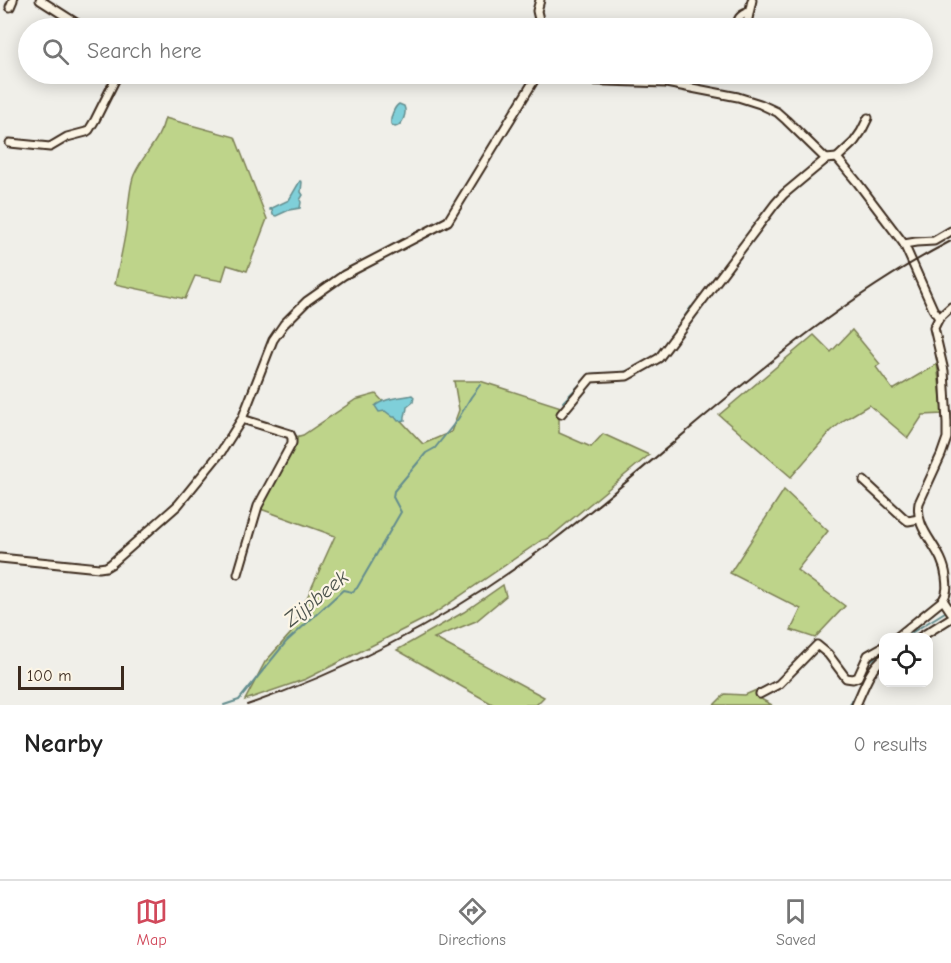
<!DOCTYPE html>
<style>
:root{--surface:#fff;--page:#f6f6f6;--text:#222;--muted:#767676;--line:#e0e0e0;--accent:#d1495b}
body{margin:0;font-family:"Comic Neue",sans-serif;background:var(--page);color:var(--text)}
.controls{position:absolute;right:18px;bottom:18px;display:grid;overflow:hidden;border-radius:12px;box-shadow:0 3px 15px #0003}
.controls button{width:54px;height:54px;display:grid;place-items:center;padding:0;border:0;border-bottom:2px solid var(--line);background:var(--surface);color:var(--text);font:30px sans-serif}
.scale{position:absolute;left:18px;bottom:15px;width:106px;box-sizing:border-box;padding-left:6px;border:3px solid #3b2a1e;border-top:0;font-size:16px;line-height:21px;white-space:nowrap;color:#3b2a1e;-webkit-text-stroke:4px #fcf5e5;paint-order:stroke}
.list{margin:0;padding:0;list-style:none}
h2{display:flex;justify-content:space-between;align-items:center;height:78px;margin:0;padding:0 24px;font-size:26px}
h2 small{font-size:20px;font-weight:400;color:var(--muted)}
.icon{flex:none;width:33px;height:33px;fill:none;stroke:currentColor;stroke-width:2;stroke-linecap:round;stroke-linejoin:round}
.map{position:relative;flex:none;width:951px;height:705px;overflow:hidden}
.search{position:absolute;background:var(--surface);box-shadow:0 3px 15px #0003;left:18px;right:18px;top:18px;height:66px;display:flex;align-items:center;gap:15px;box-sizing:border-box;padding:0 21px;border-radius:33px;color:var(--muted);font-size:22px}
.sheet{height:174px;background:var(--surface)}
nav{display:flex;justify-content:space-around;align-items:center;box-sizing:border-box;height:84px;border-top:2px solid var(--line);background:var(--surface);font-size:16px;color:var(--muted)}
nav a{display:grid;justify-items:center;gap:3px}
nav .on{color:var(--accent)}
.map>svg:first-child{display:block}
.green{fill:#bed48a;stroke:#7c7f54;stroke-width:1.5}
.water{fill:#7fcfd9;stroke:#648d8e;stroke-width:1.5}
.lines{fill:none;stroke-linecap:round;stroke-linejoin:round}
.stream{stroke:#648d8e;stroke-width:2}
.minor-casing{stroke:#3b2a1e;stroke-width:11}
.minor{stroke:#fcf5e5;stroke-width:7}
.rail{stroke:#3b2a1e;stroke-width:2}
.labels{text-anchor:middle;dominant-baseline:central;stroke-width:4.5;stroke-linejoin:round;paint-order:stroke}
.water-label{font-size:21px;font-style:italic;fill:#4c534d;stroke:#fcf5e5}
</style>
<div class="map">
<svg width="951" height="705" viewBox="0 0 951 705">
<rect width="100%" height="100%" fill="#f0efe9"/>
<filter id="ink" filterUnits="userSpaceOnUse"><feTurbulence type="fractalNoise" baseFrequency=".0167" numOctaves="2"/><feDisplacementMap in="SourceGraphic" scale="12" xChannelSelector="R" yChannelSelector="G"/><feConvolveMatrix kernelMatrix="1 2 1 2 8 2 1 2 1" color-interpolation-filters="sRGB"/></filter>
<g filter="url(#ink)">
<!-- green -->
<g class="green">
<path d="M 165,118 L 235,137 L 267,219 L 247,271 L 227,265 L 222,281 L 195,276 L 185,299 L 115,284 C 119,266 123,248 126,229 C 128,215 129,186 134,175 C 143,154 159,143 165,118 Z"/>
<path d="M 852,330 L 880,364 L 876,367 L 893,390 L 937,364 L 943,414 L 923,415 L 908,438 L 869,405 L 844,420 L 831,431 L 791,477 L 719,415 L 814,335 L 831,352 Z"/>
<path d="M 454,381 L 480,381 L 561,407 L 559,419 L 559,433 L 591,447 L 603,434 L 649,455 L 549,538 L 542,540 L 432,615 L 306,679 L 245,700 L 265,662 L 291,633 L 335,536 L 258,508 L 292,438 L 303,435 L 355,400 L 376,394 L 423,444 L 451,432 L 459,410 Z"/>
<path d="M 784,490 L 828,531 L 797,570 L 845,606 L 815,638 L 791,630 L 801,609 L 730,573 Z"/>
<path d="M 503,585 L 506,596 L 476,621 L 434,638 L 544,697 L 536,705 L 494,705 L 397,650 L 464,612 Z"/>
<path d="M 759,689 L 759,698 L 772,705 L 714,705 L 725,694 L 745,695 Z"/>
</g>
<!-- water -->
<g class="water">
<path d="M 399,104 L 404,106 C 407,113 403,125 395,127 L 391,124 C 390,118 394,107 399,104 Z"/>
<path d="M 300,181 L 302,182 L 301,192 L 303,195 L 300,200 L 301,202 L 300,208 L 289,210 L 276,216 L 273,215 L 272,210 L 270,210 L 270,209 L 289,200 Z"/>
<path d="M 412,395 L 414,397 L 413,402 L 407,407 C 407,412 404,415 405,420 L 398,421 L 395,417 L 393,417 L 385,411 L 379,412 L 375,406 C 384,398 400,398 412,395 Z"/>
</g>
<g class="lines">
<!-- stream -->
<g class="stream">
<path d="M 685,316 L 691,307"/>
<path d="M 674,332 L 684,319"/>
<path d="M 658,353 L 670,338"/>
<path d="M 619,373 L 632,370"/>
<path d="M 563,402 L 590,374 L 611,373"/>
<path d="M 903,638 L 945,612"/>
<path d="M 224,705 L 239,700 L 286,642 L 343,590 L 352,592 L 357,588 L 401,512 L 393,497 L 394,491 L 426,453 L 435,448 L 458,419 L 471,397 L 480,385"/>
<path d="M 850,705 L 859,689 L 870,661 L 884,651"/>
</g>
<!-- minor casing -->
<g class="minor-casing">
<g id="minor">
<path d="M 40,0 L 84,28"/>
<path d="M 540,0 L 537,11 L 541,28"/>
<path d="M 10,7 L 13,0"/>
<path d="M 736,28 C 738,19 739,15 749,12"/>
<path d="M 746,28 L 752,0"/>
<path d="M 551,74 L 577,80 L 666,83 L 738,97 L 760,104 L 777,112 L 786,120 L 826,159"/>
<path d="M 10,143 L 50,147 L 67,137 L 86,132 L 89,130 L 95,120 L 118,74"/>
<path d="M 837,158 L 854,142 L 861,132 L 868,118"/>
<path d="M 826,159 L 837,158 L 857,182 L 904,244 L 933,309 L 939,318 L 934,328 L 944,371 L 947,423 L 947,438 L 941,455 L 919,503 C 914,532 943,547 946,577 C 947,585 948,592 943,600 L 896,638"/>
<path d="M 904,244 L 916,242 L 934,241 L 951,231"/>
<path d="M 939,318 L 951,307"/>
<path d="M 561,414 L 591,378 L 627,376 L 659,358 L 775,204 L 784,194 L 826,159"/>
<path d="M 864,481 L 903,517 L 908,521 L 919,519"/>
<path d="M 0,558 L 99,568 L 106,567 L 111,564 L 178,505 L 221,452 L 242,419 L 273,340 L 284,324 L 307,301 L 344,275 L 448,221 L 538,74"/>
<path d="M 238,574 L 258,506 L 292,443 L 292,438 L 290,434 L 242,419"/>
<path d="M 943,600 L 951,612"/>
<path d="M 919,638 L 951,618"/>
<path d="M 760,694 L 779,684 L 817,645 L 828,654 L 846,678 L 853,679 L 858,677 L 868,655 L 884,646"/>
<path d="M 856,705 C 862,692 871,666 884,658"/>
</g>
</g>
<!-- minor -->
<use href="#minor" class="minor"/>
<!-- rail -->
<path class="rail" d="M 247,705 C 357,667 458,613 550,543 C 683,442 801,319 951,241"/>
</g>
</g>
<g class="labels">
<!-- water labels -->
<g class="water-label">
<text transform="translate(316 598) rotate(-39)">Zijpbeek</text>
</g>
</g>
</svg>
<div class="controls">
<button><svg class="icon" aria-label="locate" viewBox="0 0 24 24"><circle cx="12" cy="12" r="6"/><path d="M12 2v4M12 18v4M2 12h4M18 12h4"/></svg></button>
</div>
<div class="scale">100 m</div>
<div class="search"><svg class="icon" aria-label="search" viewBox="0 0 24 24"><circle cx="10" cy="10" r="6"/><path d="M15 15l6 6"/></svg>Search here</div>
</div>
<section class="sheet">
<h2>Nearby<small>0 results</small></h2>
<ul class="list">
</ul>
</section>
<nav>
<a class="on"><svg class="icon" aria-label="map" viewBox="0 0 24 24"><path d="M3 6l6-2 6 2 6-2v14l-6 2-6-2-6 2zM9 4v14M15 6v14"/></svg>Map</a>
<a><svg class="icon" aria-label="directions" viewBox="0 0 24 24"><path d="M12 3l9 9-9 9-9-9zM9 14v-3h6M13 9l2 2-2 2"/></svg>Directions</a>
<a><svg class="icon" aria-label="saved" viewBox="0 0 24 24"><path d="M7 4h10v16l-5-4-5 4z"/></svg>Saved</a>
</nav>
